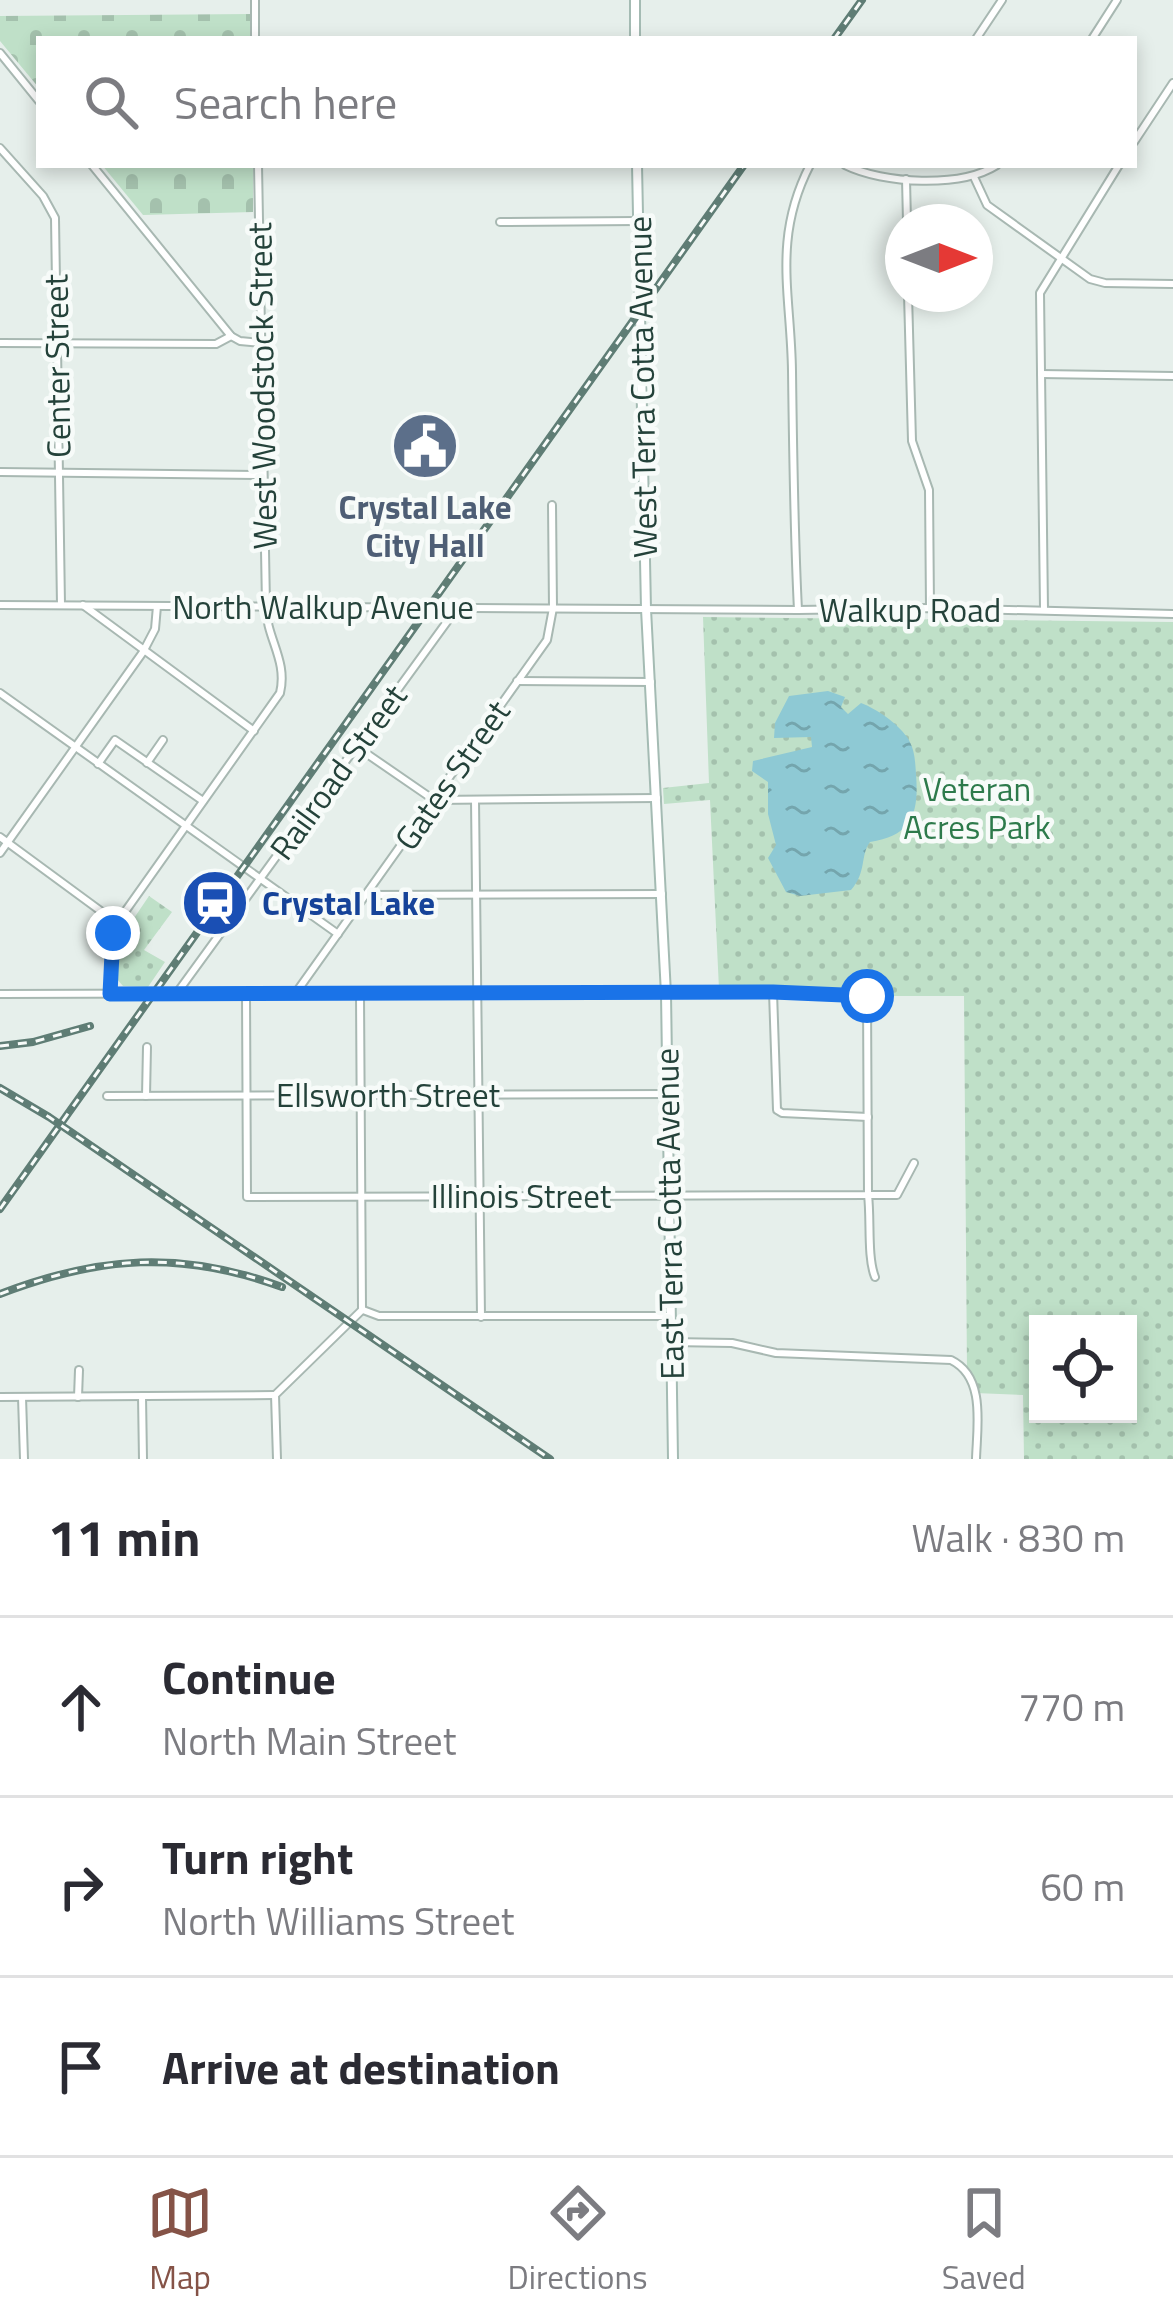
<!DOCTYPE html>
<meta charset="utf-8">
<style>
:root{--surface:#fff;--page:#f2f2f3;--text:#2b2b33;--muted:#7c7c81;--line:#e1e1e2;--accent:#855347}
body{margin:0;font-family:"Titillium Web",sans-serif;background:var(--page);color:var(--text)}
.controls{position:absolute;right:36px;bottom:36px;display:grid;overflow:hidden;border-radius:0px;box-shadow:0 6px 18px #0003}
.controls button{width:108px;height:108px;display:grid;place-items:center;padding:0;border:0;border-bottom:3px solid var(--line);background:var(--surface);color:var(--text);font:60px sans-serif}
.compass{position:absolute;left:885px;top:204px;width:108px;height:108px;border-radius:50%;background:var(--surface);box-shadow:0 6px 18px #0003;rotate:90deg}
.stop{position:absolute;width:36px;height:36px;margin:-27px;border:9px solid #1a73e8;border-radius:50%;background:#fff}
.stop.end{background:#1a73e8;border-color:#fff;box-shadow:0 3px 12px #0008}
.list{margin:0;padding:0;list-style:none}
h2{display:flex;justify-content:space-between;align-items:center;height:156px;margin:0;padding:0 48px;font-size:51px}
h2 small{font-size:39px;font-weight:400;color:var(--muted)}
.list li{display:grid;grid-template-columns:78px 1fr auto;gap:36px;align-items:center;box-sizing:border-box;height:180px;padding:0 48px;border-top:3px solid var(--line)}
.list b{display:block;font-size:45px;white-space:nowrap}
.list p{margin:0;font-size:39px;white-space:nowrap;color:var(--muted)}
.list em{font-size:39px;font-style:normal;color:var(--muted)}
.icon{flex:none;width:66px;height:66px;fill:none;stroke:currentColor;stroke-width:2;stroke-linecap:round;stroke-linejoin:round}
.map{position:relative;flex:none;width:1173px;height:1459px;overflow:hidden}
.search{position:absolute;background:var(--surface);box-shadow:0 6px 18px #0003;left:36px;right:36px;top:36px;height:132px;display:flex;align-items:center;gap:30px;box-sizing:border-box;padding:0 42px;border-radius:0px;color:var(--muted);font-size:45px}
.sheet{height:696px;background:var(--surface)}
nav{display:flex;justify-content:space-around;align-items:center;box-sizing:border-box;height:168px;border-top:3px solid var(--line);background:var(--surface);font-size:33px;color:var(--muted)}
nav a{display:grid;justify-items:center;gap:6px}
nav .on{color:var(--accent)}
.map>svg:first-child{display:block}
.cemetery{fill:url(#cemetery-stones)}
.park{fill:url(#park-dots);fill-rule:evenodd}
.water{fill:url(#water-ripples)}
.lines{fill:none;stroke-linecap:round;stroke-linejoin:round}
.minor-casing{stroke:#a8b8b2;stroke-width:10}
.tertiary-casing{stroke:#a8b8b2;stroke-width:10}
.secondary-casing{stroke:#a4bbb3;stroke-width:12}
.minor{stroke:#fff;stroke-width:6}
.tertiary{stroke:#fff;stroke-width:6}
.secondary{stroke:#fff;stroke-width:8}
.rail-casing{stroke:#5f7d75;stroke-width:8}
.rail{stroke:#f7fbf9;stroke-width:3;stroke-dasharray:9;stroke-linecap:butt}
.route{stroke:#1a73e8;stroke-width:15}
.labels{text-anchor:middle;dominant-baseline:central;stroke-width:9;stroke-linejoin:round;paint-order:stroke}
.street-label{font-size:33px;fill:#24423a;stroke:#f7fbf9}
.service-label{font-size:33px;font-weight:bold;fill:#4e5e75;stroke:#f7fbf9}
.park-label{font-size:33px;fill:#2d7a4b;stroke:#f7fbf9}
.transit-label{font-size:33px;font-weight:bold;fill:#164399;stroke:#f7fbf9;text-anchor:start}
</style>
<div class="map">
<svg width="1173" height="1459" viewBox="0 0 1173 1459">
<defs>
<pattern id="cemetery-stones" width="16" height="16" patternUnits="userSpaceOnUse" patternTransform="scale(3)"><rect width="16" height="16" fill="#bfe0c8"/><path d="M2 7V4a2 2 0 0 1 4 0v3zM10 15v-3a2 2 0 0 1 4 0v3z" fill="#a4c1ad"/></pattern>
<pattern id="park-dots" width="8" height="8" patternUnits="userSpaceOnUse" patternTransform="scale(3)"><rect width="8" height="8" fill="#bfe0c8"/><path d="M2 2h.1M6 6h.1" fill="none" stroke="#a4c1ad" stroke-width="1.8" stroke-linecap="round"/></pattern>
<pattern id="water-ripples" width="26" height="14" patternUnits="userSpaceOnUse" patternTransform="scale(3)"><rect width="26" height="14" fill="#8ec9d4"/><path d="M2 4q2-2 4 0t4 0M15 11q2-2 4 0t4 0" fill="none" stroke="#74a5ad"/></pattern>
</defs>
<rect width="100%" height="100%" fill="#e6efeb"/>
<!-- cemetery -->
<g class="cemetery">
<path d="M 252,14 L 252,39 L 39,39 L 39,88 L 0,41 L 0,16 Z"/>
<path d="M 102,165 L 253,165 L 253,212 L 143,215 Z"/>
</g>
<!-- park -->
<g class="park">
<path d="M 703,617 L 1173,622 L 1173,1459 L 1024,1459 L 1023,1395 L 975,1393 L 967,1371 L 964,996 L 871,996 L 870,990 L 719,989 L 710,800 L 664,804 L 663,788 L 709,783 ZM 1038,1324 L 1128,1324 L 1128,1414 L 1038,1414 Z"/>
<path d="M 149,896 L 172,912 L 144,950 L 165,962 L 148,987 L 123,986 L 116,978 L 120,936 L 125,938 L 130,930 L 128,927 Z"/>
</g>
<!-- water -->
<path class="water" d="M 828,691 L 845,697 L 841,707 L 848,714 L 861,703 C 877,709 897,723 907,737 C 915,749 915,760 916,774 C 919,812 913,836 870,842 C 860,855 867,872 851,890 L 800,896 L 786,892 L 768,858 L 776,845 L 768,814 L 768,782 L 752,771 L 753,761 L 812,747 L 811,737 L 774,738 L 775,723 L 789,696 Z"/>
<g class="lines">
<!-- minor casing -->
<g class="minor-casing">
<g id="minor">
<path d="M 976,39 L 1002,0"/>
<path d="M 1092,39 L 1117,0"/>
<path d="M 1134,142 L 1173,83"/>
<path d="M 0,148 L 43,196 L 55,218 L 61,605"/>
<path d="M 845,165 C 883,184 961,188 997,165"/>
<path d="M 974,177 L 987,205 L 1090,279 L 1105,283 L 1173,284"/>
<path d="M 906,179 L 907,222"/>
<path d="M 500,222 L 638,221"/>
<path d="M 908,294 L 912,441 L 929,490 L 930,608"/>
<path d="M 0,343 L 216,344 L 231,336"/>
<path d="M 1041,374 L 1173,376"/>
<path d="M 0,472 L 263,475"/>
<path d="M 83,605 L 254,731"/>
<path d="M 1044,609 L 1040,293 L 1119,165"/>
<path d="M 798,610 C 794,531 793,451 792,371 C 791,294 772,239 810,165"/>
<path d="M 517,681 L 651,682"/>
<path d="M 0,693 L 338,934"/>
<path d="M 357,747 L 434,800 L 657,798"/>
<path d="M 147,763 L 163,740"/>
<path d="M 98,764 L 115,740 L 203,801"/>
<path d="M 475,800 L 481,1317"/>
<path d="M 0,837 L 117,923"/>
<path d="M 0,853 L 143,652 L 155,629 L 157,606"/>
<path d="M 366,895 L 662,894"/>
<path d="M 773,992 L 777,1110 L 782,1113 L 868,1117"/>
<path d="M 177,993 L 457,608"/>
<path d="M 110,994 L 111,943 L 117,923 L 280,693 C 288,660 266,638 266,606"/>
<path d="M 246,994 L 247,1197 L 868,1195 L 867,996"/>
<path d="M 295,994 L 547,640 L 553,608 L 552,505"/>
<path d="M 360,995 L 362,1310"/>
<path d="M 107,1096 L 668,1094"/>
<path d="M 146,1096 L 147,1047"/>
<path d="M 875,1277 C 867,1257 871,1219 868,1195 L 897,1195 L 914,1163"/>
<path d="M 363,1310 L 379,1316 L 671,1316"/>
<path d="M 671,1342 L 732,1343 L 776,1353 L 951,1360 C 986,1377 977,1426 976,1459"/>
<path d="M 142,1396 L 143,1459"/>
<path d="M 0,1397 L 275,1395"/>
<path d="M 22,1397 L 24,1459"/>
<path d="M 78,1397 L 79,1370"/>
<path d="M 277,1459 L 275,1395 L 362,1310"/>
</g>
</g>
<!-- tertiary casing -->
<g class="tertiary-casing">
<g id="tertiary">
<path d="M 255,0 L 255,39"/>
<path d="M 0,53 L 39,101"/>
<path d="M 92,165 L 231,336 L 240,341 L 261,343"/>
<path d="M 258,165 L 266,605"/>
<path d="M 0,605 L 798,610 L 930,608 L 1173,614"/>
<path d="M 0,994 L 773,992 L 867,996"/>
</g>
</g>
<!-- secondary casing -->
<g class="secondary-casing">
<g id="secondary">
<path d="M 635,0 L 635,39"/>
<path d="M 637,165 L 646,609 L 666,994 L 673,1459"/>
</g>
</g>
<!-- minor -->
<use href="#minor" class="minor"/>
<!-- tertiary -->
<use href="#tertiary" class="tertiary"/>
<!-- secondary -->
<use href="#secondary" class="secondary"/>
<!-- rail casing -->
<g class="rail-casing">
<g id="rail">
<path d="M 834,39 L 862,0"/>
<path d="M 0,1046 L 33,1042 L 90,1026"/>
<path d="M 0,1088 L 49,1117 L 550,1459"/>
<path d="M 0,1209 L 744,165"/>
<path d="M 0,1294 C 99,1256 181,1250 282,1287"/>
</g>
</g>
<!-- rail -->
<use href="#rail" class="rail"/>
</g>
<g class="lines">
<!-- route -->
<path class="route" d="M 113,933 L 110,994 L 773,992 L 867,996"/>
</g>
<!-- icons -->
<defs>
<g id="civic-disc" transform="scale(3.45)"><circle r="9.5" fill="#5c6f8a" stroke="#f7fbf9"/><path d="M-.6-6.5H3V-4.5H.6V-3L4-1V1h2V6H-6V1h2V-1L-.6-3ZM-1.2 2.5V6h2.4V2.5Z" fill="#fff"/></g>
<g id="station-disc" transform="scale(3.45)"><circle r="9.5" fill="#1a4fb4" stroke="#f7fbf9"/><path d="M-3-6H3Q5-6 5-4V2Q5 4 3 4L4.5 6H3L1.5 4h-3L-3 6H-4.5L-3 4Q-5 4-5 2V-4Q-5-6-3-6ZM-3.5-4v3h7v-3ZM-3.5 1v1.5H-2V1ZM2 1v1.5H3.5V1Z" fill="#fff"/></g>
</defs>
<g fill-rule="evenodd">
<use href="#civic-disc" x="425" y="446"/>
<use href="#station-disc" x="215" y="903"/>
</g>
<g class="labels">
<!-- street labels -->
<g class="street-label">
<text transform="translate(57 366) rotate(-91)">Center Street</text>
<text transform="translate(262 386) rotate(-91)">West Woodstock Street</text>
<text transform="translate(642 387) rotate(-91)">West Terra Cotta Avenue</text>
<text x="323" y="607">North Walkup Avenue</text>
<text x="910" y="610">Walkup Road</text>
<text transform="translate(338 772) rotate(-54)">Railroad Street</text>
<text transform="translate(452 775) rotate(-55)">Gates Street</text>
<text x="388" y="1095">Ellsworth Street</text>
<text x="521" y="1196">Illinois Street</text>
<text transform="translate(669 1214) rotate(-91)">East Terra Cotta Avenue</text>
</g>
<!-- service labels -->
<g class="service-label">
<text x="425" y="507">Crystal Lake<tspan x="425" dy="38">City Hall</tspan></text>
</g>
<!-- park labels -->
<g class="park-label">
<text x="977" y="789">Veteran<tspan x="977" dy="38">Acres Park</tspan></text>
</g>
<!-- transit labels -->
<g class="transit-label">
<text x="262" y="903">Crystal Lake</text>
</g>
</g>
</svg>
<div class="controls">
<button><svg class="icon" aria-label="locate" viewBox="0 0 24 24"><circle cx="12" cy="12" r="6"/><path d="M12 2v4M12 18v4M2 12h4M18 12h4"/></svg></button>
</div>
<svg class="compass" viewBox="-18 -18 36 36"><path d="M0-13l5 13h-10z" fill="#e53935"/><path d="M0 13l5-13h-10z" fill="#7c7c81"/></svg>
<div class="stop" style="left:867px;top:996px"></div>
<div class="stop end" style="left:113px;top:933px"></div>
<div class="search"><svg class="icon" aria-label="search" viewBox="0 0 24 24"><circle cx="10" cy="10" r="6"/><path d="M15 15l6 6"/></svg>Search here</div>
</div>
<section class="sheet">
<h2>11 min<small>Walk · 830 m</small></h2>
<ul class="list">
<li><svg class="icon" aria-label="ahead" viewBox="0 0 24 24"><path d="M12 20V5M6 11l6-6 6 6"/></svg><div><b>Continue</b><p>North Main Street</p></div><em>770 m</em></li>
<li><svg class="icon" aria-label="right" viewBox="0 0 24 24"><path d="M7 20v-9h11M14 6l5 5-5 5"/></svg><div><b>Turn right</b><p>North Williams Street</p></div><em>60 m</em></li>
<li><svg class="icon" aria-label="arrive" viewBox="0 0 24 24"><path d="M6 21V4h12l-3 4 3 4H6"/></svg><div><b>Arrive at destination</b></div></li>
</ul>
</section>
<nav>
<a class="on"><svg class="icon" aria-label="map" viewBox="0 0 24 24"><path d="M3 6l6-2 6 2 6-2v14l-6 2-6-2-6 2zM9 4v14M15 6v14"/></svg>Map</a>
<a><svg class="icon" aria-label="directions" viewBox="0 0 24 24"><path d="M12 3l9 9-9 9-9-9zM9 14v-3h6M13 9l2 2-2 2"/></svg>Directions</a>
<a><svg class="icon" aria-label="saved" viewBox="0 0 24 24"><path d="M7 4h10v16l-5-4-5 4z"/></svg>Saved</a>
</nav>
